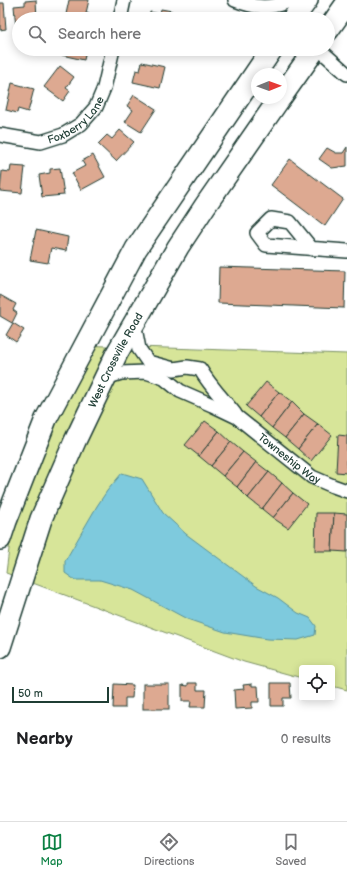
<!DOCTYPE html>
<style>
:root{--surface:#fff;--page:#f6f6f6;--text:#202124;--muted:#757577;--line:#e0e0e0;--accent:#0b8043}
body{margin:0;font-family:"Balsamiq Sans",sans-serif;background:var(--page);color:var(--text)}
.controls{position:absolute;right:12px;bottom:12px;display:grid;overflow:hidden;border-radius:4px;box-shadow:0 2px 10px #0003}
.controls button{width:36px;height:36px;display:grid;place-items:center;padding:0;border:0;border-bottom:1px solid var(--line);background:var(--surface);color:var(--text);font:20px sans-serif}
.compass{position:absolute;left:251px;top:68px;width:36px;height:36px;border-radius:50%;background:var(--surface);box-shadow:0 2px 10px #0003;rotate:89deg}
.scale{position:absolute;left:12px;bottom:10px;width:97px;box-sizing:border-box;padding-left:4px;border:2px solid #1f3d34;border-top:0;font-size:11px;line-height:14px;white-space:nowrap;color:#1f3d34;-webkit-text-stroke:3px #fff;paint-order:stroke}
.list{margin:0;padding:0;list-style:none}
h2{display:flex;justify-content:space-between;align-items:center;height:52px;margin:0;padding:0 16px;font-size:17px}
h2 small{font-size:13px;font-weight:400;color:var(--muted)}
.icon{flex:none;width:22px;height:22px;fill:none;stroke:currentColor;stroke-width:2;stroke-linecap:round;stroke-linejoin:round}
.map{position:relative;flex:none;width:347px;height:713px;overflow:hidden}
.search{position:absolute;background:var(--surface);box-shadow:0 2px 10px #0003;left:12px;right:12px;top:12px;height:44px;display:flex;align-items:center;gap:10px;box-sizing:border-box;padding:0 14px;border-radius:22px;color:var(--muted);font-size:15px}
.sheet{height:108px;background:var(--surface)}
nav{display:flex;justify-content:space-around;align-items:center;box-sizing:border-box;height:56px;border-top:1px solid var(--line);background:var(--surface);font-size:11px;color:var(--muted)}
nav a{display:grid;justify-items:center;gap:2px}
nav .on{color:var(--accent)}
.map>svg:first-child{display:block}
.green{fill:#d7e599;stroke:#7b9166}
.water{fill:#7ecadd;stroke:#589299}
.building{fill:#dda991;stroke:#1f3d34}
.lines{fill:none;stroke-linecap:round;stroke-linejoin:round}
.street-casing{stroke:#1f3d34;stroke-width:16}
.primary-casing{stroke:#1f3d34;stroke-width:24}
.street{stroke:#fff;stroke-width:13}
.primary{stroke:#fff;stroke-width:21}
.labels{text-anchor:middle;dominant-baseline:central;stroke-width:3;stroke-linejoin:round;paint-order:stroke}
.street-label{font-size:11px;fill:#1f3d34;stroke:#fff}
</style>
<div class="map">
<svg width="347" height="713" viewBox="0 0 347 713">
<rect width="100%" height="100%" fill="#fff"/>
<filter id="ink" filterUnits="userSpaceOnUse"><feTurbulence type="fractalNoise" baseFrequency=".025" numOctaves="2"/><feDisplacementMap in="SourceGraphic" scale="8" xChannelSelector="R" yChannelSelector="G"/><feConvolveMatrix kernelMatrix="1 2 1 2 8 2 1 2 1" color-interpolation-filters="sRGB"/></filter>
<g filter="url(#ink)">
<!-- green -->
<path class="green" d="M 77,345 L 347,354 L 347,690 L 332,686 L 332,668 L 302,668 L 302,678 L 244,662 L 6,573 L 21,453 Z"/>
<!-- water -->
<path class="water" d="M 122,473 L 142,479 L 163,513 L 186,534 L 256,586 L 278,598 L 298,613 L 310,618 L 316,626 L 315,635 L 298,640 L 267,639 L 225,632 L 187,619 L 133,590 L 100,580 L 75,580 L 65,573 L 65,561 L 97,506 L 107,491 Z"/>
<!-- building -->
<g class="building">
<path d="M 36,0 L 37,19 L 19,19 L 19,28 L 16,28 L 14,6 L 25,5 L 25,1 Z"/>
<path d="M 69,0 L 89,0 L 86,13 L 91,14 L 90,19 L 65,19 Z"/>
<path d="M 0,3 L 4,3 L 6,29 L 0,30 Z"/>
<path d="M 161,9 L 172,11 L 171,19 L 149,19 L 150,12 L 160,14 Z"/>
<path d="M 182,13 L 195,15 L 194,19 L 180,19 Z"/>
<path d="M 58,49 L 86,49 L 84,60 L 57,54 Z"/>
<path d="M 142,62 L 165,67 L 160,88 L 133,82 L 136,70 L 140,71 Z"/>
<path d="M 60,66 L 74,77 L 66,88 L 70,91 L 63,101 L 44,87 Z"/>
<path d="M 12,83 L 34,89 L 28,112 L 18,109 L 17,113 L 6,110 Z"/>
<path d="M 134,95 L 156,109 L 141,132 L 125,122 L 133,110 L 127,106 Z"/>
<path d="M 120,130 L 134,142 L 116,161 L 98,144 L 107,135 L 112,139 Z"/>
<path d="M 347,147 L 347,166 L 332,168 L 319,159 L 327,148 L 336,153 L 343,153 Z"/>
<path d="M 93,155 L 105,177 L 81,190 L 72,173 L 85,166 L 82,161 Z"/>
<path d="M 290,159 L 343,199 L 325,226 L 271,185 Z"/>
<path d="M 11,166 L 25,167 L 22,193 L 0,191 L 2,171 L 10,172 Z"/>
<path d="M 60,168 L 64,195 L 42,197 L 39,175 L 50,173 L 50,169 Z"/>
<path d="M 36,230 L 68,237 L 66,251 L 51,248 L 48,263 L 30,260 Z"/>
<path d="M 219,267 L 345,271 L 344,308 L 218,303 Z"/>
<path d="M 0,295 L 16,304 L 13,310 L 17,313 L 12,323 L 0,316 Z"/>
<path d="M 13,323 L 24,330 L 16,342 L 6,335 Z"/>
<path d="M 266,382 L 279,392 L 259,417 L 246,406 Z"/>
<path d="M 279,392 L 292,402 L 272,428 L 259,417 Z"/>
<path d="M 292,402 L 304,414 L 285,438 L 272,428 Z"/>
<path d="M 304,414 L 318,424 L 298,449 L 285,438 Z"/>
<path d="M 205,421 L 219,431 L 199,456 L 185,445 Z"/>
<path d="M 318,424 L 332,435 L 311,461 L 298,449 Z"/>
<path d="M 219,431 L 231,442 L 211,466 L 199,456 Z"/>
<path d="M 338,435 L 347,436 L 347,473 L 336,472 Z"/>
<path d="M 231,442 L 243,452 L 223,476 L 211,466 Z"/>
<path d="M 243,452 L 256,462 L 237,487 L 223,476 Z"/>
<path d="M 256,462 L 269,472 L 248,498 L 237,487 Z"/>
<path d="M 269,472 L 282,483 L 262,509 L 248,498 Z"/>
<path d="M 282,483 L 293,493 L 273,518 L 262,509 Z"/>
<path d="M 293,493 L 307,504 L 288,528 L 273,518 Z"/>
<path d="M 316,513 L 334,513 L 332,551 L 315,551 Z"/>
<path d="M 334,513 L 347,514 L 347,552 L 332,551 Z"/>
<path d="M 188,683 L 197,683 L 197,690 L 206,690 L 205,707 L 190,707 L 191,701 L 182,701 L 182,685 L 188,686 Z"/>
<path d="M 271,683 L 290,683 L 291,698 L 283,698 L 283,706 L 271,706 Z"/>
<path d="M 114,684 L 133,685 L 132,698 L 125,698 L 125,708 L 113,708 Z"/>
<rect x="143" y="684" width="26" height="25"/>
<path d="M 252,684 L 252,686 L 258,686 L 259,702 L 252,702 L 252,708 L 235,709 L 234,690 L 244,689 L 243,685 Z"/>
</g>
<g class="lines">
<!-- street casing -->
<g class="street-casing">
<g id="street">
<path d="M 235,0 C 255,8 271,10 291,0"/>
<path d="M 120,19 L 124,0"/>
<path d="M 319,49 L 347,74"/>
<path id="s1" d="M 0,135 L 41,142 L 63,135 L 81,124 L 96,107 L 104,88 L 113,49"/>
<path d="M 312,249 L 290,222 L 271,219 L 257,233 L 266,245 L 347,251"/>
<path d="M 134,323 L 139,349 L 148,362 L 174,369 L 187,367 L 200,369 C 210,386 223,399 235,414"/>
<path id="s2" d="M 105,378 L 121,373 L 146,372 L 164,378 L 180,391 L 212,405 L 237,417 L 312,477 L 333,486 L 347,491"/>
</g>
</g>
<!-- primary casing -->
<g class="primary-casing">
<g id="primary">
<path d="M 293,19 L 307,0"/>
<path d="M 328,30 L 347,3"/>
<path d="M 281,97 L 315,49"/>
<path d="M 0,539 L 6,521 L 46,419 L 136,249 L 272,49"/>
<path id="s3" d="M 0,647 L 41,519 L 75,441 L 117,353 L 178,247 L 205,206 L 280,98"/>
</g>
</g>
<!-- street -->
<use href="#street" class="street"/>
<!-- primary -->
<use href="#primary" class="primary"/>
</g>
</g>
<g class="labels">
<!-- street labels -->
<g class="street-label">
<text stroke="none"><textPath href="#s1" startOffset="84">Foxberry Lane</textPath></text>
<text stroke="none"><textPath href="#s3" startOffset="310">West Crossville Road</textPath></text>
<text stroke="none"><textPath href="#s2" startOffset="211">Towneship Way</textPath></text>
</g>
</g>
</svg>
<div class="controls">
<button><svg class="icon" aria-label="locate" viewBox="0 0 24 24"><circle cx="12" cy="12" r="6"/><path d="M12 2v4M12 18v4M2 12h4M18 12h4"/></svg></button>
</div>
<svg class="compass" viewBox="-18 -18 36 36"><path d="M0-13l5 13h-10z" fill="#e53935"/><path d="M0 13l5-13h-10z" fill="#757577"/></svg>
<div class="scale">50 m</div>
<div class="search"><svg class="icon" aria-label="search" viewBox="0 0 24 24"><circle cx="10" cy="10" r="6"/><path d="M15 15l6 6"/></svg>Search here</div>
</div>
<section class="sheet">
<h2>Nearby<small>0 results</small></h2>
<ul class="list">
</ul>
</section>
<nav>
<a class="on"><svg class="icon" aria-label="map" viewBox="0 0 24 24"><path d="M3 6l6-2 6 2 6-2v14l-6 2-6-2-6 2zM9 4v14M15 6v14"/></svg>Map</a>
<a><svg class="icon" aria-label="directions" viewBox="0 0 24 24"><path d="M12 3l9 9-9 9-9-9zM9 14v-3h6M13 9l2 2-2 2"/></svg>Directions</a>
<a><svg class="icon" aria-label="saved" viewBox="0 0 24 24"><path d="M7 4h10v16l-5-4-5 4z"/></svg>Saved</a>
</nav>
